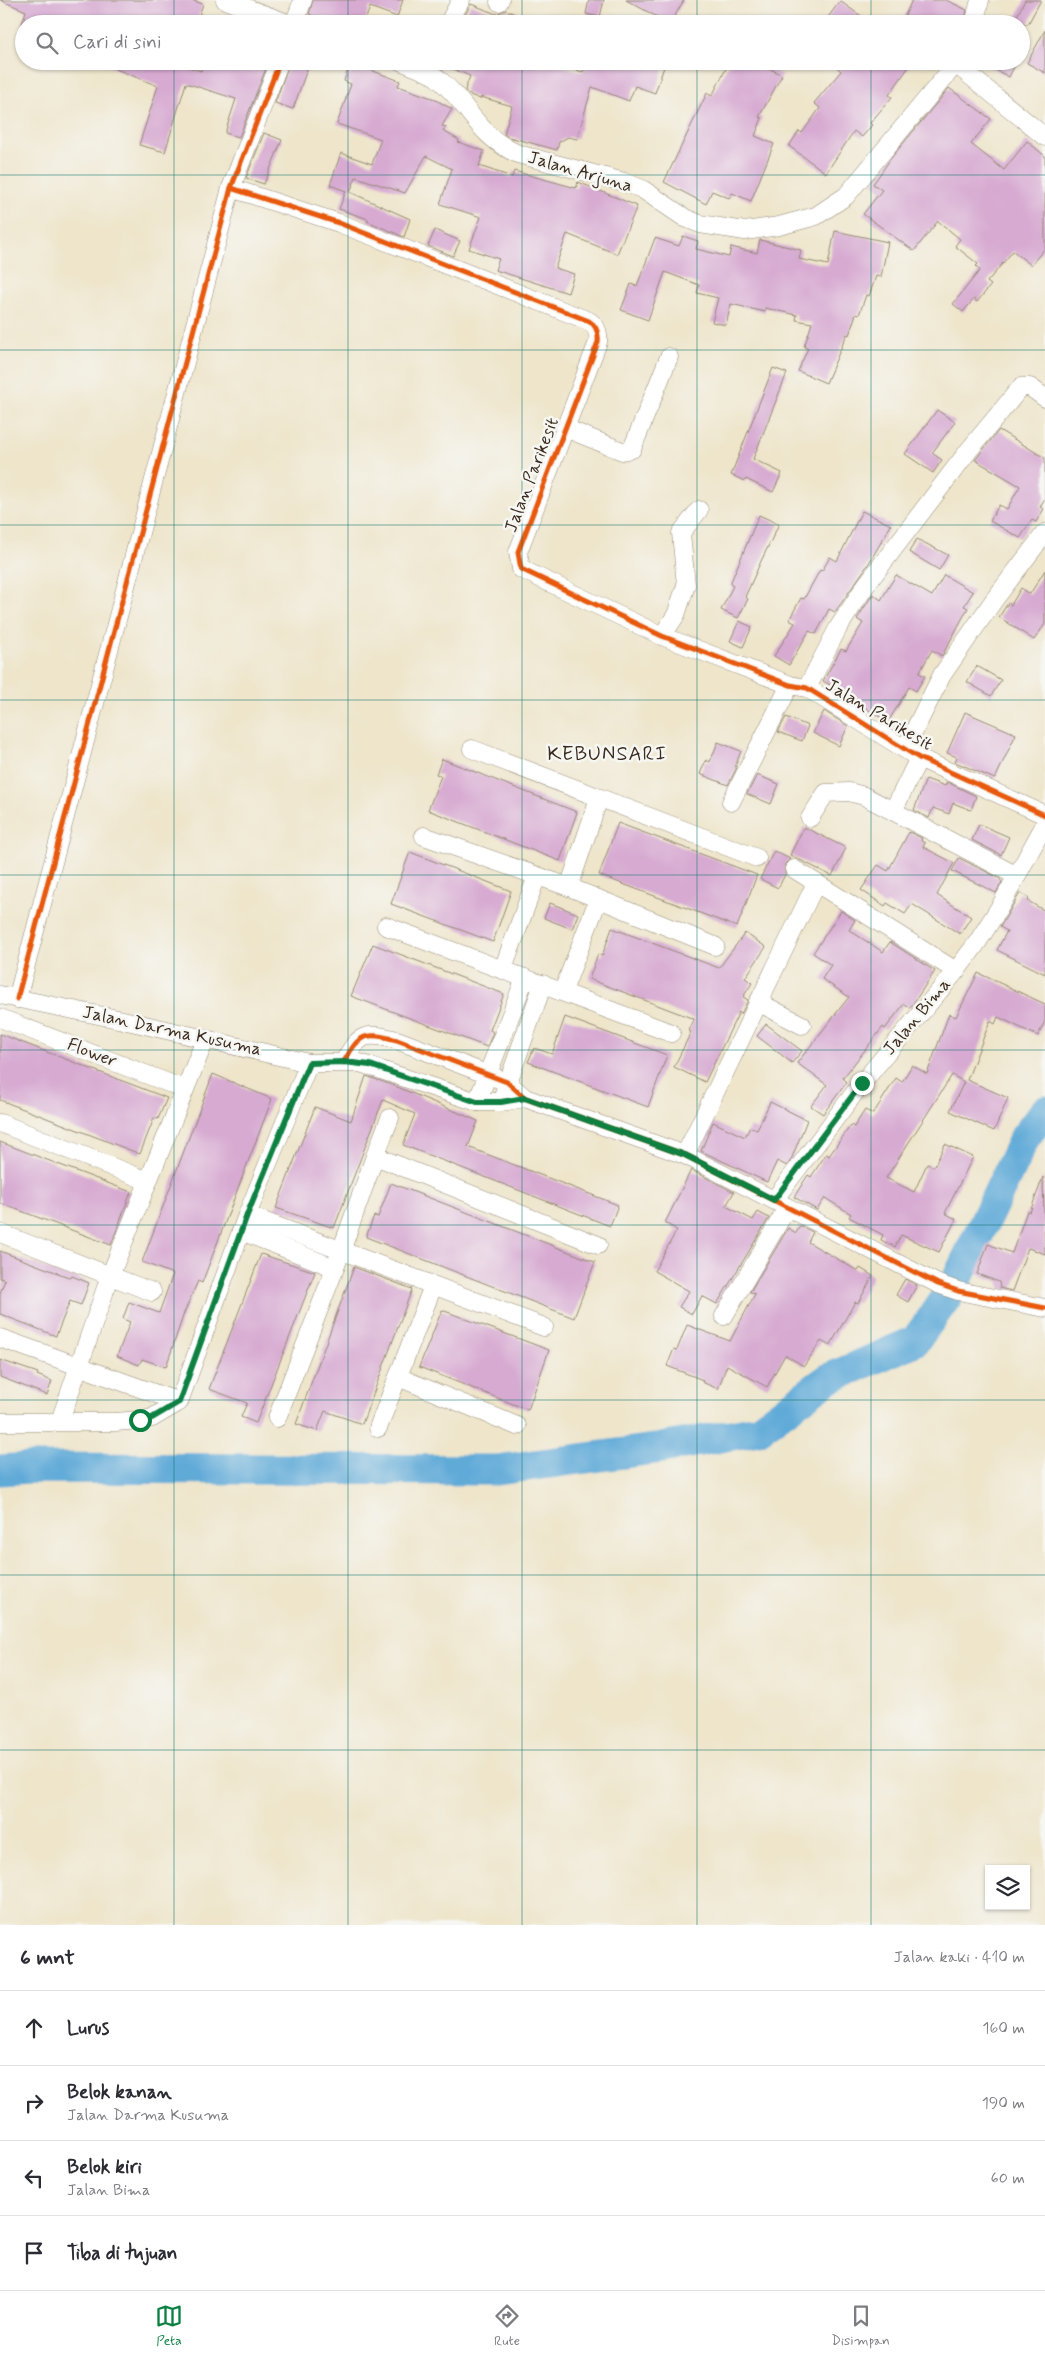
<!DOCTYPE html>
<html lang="id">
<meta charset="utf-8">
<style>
:root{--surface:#fff;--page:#f2f2f3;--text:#2b2b33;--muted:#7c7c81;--line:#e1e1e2;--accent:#0b8043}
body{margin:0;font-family:Mynerve,sans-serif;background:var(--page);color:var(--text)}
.controls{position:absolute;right:15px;bottom:15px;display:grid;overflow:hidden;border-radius:0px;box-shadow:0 1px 4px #0004}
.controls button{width:45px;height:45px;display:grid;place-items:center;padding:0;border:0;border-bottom:1px solid var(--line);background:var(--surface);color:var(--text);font:25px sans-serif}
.stop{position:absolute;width:15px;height:15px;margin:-11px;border:4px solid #0b8043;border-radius:50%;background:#fff}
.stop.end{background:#0b8043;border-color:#fff;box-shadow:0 1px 5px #0008}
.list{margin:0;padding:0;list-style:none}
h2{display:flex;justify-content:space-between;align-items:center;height:65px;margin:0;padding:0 20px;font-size:21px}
h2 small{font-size:16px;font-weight:400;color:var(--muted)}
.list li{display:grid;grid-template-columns:32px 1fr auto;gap:15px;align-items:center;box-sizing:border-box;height:75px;padding:0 20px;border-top:1px solid var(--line)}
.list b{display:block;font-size:19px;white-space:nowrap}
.list p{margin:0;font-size:16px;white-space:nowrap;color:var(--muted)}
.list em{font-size:16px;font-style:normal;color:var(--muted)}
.icon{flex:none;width:28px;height:28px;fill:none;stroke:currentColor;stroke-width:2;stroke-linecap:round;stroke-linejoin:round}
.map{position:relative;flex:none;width:1045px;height:1925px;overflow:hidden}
.search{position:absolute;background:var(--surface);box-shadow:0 1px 4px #0004;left:15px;right:15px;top:15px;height:55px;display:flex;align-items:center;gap:12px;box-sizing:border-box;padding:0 18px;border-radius:28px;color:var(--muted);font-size:19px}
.sheet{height:365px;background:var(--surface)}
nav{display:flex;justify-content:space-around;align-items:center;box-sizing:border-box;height:70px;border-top:1px solid var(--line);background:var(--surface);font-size:14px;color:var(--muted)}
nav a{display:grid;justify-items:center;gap:2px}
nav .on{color:var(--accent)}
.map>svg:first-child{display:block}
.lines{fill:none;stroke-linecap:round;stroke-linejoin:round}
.river{stroke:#60aad8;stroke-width:31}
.building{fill:#d7aad2}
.minor-casing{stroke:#948874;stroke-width:19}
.minor{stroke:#fff;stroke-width:18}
.cycleway-casing{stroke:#f6f6f2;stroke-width:8}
.cycleway{stroke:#e8590c;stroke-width:5}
.route{stroke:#0b8043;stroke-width:6}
.grid{fill:none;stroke:#0f766e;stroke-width:1;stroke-opacity:0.55}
.labels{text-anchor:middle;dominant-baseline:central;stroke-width:5;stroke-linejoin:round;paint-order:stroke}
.street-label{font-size:18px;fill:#3b2a1e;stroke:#f6f6f2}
.quarter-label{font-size:20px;letter-spacing:1px;fill:#3b2a1e;stroke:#f6f6f2}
</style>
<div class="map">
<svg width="1045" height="1925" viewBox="0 0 1045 1925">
<rect width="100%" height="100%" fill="#f6f6f2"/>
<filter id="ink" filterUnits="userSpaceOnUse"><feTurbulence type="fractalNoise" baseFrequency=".02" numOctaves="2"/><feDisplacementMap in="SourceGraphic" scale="10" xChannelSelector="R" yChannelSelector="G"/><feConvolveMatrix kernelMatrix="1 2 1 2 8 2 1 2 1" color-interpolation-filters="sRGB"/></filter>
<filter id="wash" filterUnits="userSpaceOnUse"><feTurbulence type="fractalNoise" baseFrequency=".0096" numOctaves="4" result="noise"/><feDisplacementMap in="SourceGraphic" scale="20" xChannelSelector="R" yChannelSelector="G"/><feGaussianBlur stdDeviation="1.12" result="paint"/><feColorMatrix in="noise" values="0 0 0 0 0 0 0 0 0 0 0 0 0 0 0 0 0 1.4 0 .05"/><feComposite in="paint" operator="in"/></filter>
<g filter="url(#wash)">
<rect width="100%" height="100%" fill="#eee5cb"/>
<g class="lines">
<!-- river -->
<path class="river" d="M 0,1470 L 31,1468 L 497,1470 L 662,1448 L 758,1430 L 828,1379 L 915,1341 L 952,1290 L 1025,1137 L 1045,1111"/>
</g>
<g id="blocks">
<!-- building -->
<g class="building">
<path d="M 0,0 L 191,0 L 203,4 L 196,24 L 22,24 L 26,11 Z"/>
<path d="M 313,0 L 403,0 L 397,17 L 370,7 L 364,24 L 333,24 L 309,14 Z"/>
<path d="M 589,0 L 604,0 L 600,17 L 586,14 Z"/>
<path d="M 626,0 L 684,0 L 670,24 Z"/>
<path d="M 912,0 L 946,0 L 967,10 L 964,24 L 901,24 Z"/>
<path d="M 1025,0 L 1041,0 L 1028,24 L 1013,24 Z"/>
<path d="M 840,1 L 872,24 L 823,24 Z"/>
<path d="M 471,4 L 496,14 L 506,10 L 538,24 L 460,24 Z"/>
<path d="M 1045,30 L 1045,73 L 1027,63 Z"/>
<path d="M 96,61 L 170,61 L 201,71 L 204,61 L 269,61 L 239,137 L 225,133 L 236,99 L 186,83 L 165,152 L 139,145 L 158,86 Z"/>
<path d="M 290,61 L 310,61 L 293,109 L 275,103 Z"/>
<path d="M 351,61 L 371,61 L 368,69 L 400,81 L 398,86 L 432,98 L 452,109 L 442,126 L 446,127 L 443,131 L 459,140 L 458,142 L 484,151 L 479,166 L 512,177 L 514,171 L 576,188 L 578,182 L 637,206 L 617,254 L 567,234 L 555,268 L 574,274 L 568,293 L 495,270 L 499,259 L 469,249 L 481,217 L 440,204 L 452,169 L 426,156 L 405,193 L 356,177 L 350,192 L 410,219 L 404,237 L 367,221 L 368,219 L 339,209 L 346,191 L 330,185 L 341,153 L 372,164 L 381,139 L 337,124 L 351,84 L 344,81 Z"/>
<path d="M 434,61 L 511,61 L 528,66 L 530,61 L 544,61 L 583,72 L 587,61 L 666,61 L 655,93 L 635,86 L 629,101 L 592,87 L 577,139 L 568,137 L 559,142 L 557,150 L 509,137 L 504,134 L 512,106 L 481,97 L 480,99 L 468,94 L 465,90 L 470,76 Z"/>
<path d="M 730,61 L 766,61 L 763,65 L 782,75 L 759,117 L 762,118 L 755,136 L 774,144 L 751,201 L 732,193 L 729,198 L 712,191 L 706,204 L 664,182 L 707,93 L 712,96 Z"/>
<path d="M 830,61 L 913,61 L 889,95 L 892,97 L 870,123 L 872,125 L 862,137 L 854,131 L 826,173 L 789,146 L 799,131 L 802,133 L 820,108 L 814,103 L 841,71 Z"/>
<path d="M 979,61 L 1017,61 L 1009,77 Z"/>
<path d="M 949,88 L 991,119 L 971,144 L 1004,170 L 1027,141 L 1045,156 L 1045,248 L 1031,265 L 1013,251 L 987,282 L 991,285 L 977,302 L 974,299 L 963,312 L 953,304 L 980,270 L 976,266 L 978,264 L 955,246 L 960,239 L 938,221 L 914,251 L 863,214 L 882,190 L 873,184 L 892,157 Z"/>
<path d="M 264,133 L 282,140 L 264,184 L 246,178 Z"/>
<path d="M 435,230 L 460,241 L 453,256 L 428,246 Z"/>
<path d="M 835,231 L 888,242 L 881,277 L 876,276 L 869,296 L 866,295 L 859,315 L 856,314 L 849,335 L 847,334 L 826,383 L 798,371 L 808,348 L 804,347 L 812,323 L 796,320 L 797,315 L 765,308 L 765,312 L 731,304 L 726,325 L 712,322 L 718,298 L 697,293 L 699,285 L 665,272 L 648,320 L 621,310 L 631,284 L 637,286 L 655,238 L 679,246 L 683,236 L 698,241 L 696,249 L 729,257 L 731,247 L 757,253 L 760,240 L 801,250 L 799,259 L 828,265 Z"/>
<path d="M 773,368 L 787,373 L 753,459 L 782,473 L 773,492 L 746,479 L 745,481 L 731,475 Z"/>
<path d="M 937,410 L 955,422 L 932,453 L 942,460 L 933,473 L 905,454 Z"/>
<path d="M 999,430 L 1045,458 L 1045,498 L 1040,507 L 1044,509 L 1036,522 L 1032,520 L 1020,538 L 990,521 L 999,505 L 1007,509 L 1020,486 L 975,460 Z"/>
<path d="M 862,511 L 891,525 L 869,563 L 835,612 L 829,609 L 816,634 L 809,631 L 789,665 L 774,656 L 795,623 L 789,620 L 801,598 L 804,599 L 820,570 L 822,571 L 830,557 L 837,561 Z"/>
<path d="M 759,515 L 779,524 L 762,559 L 745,597 L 748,599 L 738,618 L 721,610 L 733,586 L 730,584 Z"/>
<path d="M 917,539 L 948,555 L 939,570 L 909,552 Z"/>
<path d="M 1045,570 L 1045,624 L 1034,640 L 999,617 L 1008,603 L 1011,605 L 1021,588 L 1030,594 Z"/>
<path d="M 896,575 L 932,596 L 944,575 L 973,592 L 964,606 L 968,608 L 942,656 L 932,650 L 919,673 L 925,676 L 916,691 L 909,687 L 888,722 L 859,704 L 858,707 L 833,692 L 835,688 L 823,681 L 841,649 L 846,651 L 863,623 L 857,619 L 873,594 L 881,600 Z"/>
<path d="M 739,621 L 752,627 L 743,647 L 730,641 Z"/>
<path d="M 977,666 L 1001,680 L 991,696 L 967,682 Z"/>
<path d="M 824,711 L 848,726 L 839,746 L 813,733 Z"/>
<path d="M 965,712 L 1016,734 L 995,779 L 955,762 L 957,757 L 947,753 Z"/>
<path d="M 786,717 L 808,726 L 802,741 L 778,732 Z"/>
<path d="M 718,742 L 741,751 L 735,767 L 737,767 L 728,785 L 700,774 L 706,760 L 710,762 Z"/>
<path d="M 442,759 L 577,812 L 560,861 L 428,810 L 441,776 L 436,774 Z"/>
<path d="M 757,775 L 779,784 L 771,804 L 747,794 Z"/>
<path d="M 926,779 L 945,786 L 947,782 L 976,796 L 971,810 L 953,803 L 949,814 L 933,808 L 929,818 L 914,810 Z"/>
<path d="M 618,823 L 757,875 L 737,927 L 599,875 Z"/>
<path d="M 979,824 L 1009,837 L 1001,855 L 972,840 Z"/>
<path d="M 804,827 L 846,848 L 832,876 L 790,855 Z"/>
<path d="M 909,832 L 922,838 L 921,841 L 925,843 L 923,847 L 954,863 L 937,895 L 971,917 L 960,934 L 912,904 L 905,914 L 887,903 L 885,906 L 861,890 L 878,865 L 888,871 Z"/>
<path d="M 774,851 L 790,859 L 785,864 L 785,875 L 778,888 L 760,879 Z"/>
<path d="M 410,852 L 511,891 L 493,942 L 391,904 Z"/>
<path d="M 959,858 L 999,878 L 1002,882 L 996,893 L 952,871 Z"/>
<path d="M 1020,893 L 1029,898 L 1028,901 L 1045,911 L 1045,974 L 997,950 L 1007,931 L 1000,927 Z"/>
<path d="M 550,903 L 578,914 L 572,929 L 544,918 Z"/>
<path d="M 841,911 L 855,920 L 849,930 L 883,952 L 890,942 L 935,971 L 910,1008 L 904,1004 L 885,1029 L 883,1027 L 843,1078 L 847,1082 L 823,1114 L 811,1106 L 827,1085 L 797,1063 L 849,997 L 822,979 L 831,965 L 813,953 Z"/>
<path d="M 612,928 L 719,968 L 745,933 L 766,947 L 745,978 L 752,983 L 743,997 L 748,1000 L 741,1014 L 739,1012 L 705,1082 L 674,1067 L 691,1032 L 689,1031 L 694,1019 L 589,979 L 598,954 L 602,956 Z"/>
<path d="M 373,944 L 504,994 L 490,1030 L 493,1032 L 487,1047 L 351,996 Z"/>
<path d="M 978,973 L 1045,1004 L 1045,1021 L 1038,1036 L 998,1017 L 995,1024 L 990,1021 L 967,1080 L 1008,1098 L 994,1131 L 950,1111 L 964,1082 L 952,1075 L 886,1178 L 914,1192 L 927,1164 L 934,1167 L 945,1144 L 973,1157 L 945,1213 L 956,1219 L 939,1252 L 901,1235 L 895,1247 L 881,1240 L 883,1235 L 849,1217 L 851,1214 L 825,1198 L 817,1210 L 794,1197 L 808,1175 L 811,1177 L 826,1154 L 829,1156 L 851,1125 L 854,1127 L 865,1110 L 873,1114 L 896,1078 L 902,1082 L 912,1065 L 927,1074 L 949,1014 L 956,1017 Z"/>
<path d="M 565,1017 L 667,1055 L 648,1107 L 528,1062 L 534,1048 L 552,1054 Z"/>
<path d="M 766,1024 L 802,1051 L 792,1063 L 757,1036 Z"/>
<path d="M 0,1034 L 167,1098 L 158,1119 L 154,1118 L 140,1154 L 0,1100 Z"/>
<path d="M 213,1074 L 272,1099 L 202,1283 L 198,1281 L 184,1313 L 166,1367 L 142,1359 L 139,1365 L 117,1356 L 130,1322 L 123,1319 L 129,1302 L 159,1313 L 173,1274 L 142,1262 Z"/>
<path d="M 366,1076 L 395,1086 L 478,1121 L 468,1147 L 618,1205 L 610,1226 L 403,1145 L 415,1114 L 383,1100 L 334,1228 L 276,1208 L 315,1107 L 351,1121 Z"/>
<path d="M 770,1102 L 807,1120 L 791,1160 L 787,1166 L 777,1161 L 767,1182 L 701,1151 L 713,1122 L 745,1137 L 750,1127 L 757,1130 Z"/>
<path d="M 0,1142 L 131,1192 L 111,1245 L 0,1203 Z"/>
<path d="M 691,1170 L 734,1192 L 726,1206 L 753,1220 L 758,1212 L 769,1218 L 717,1304 L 702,1296 L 692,1314 L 679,1307 L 689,1291 L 654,1271 L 677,1230 L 665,1223 Z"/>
<path d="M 1043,1177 L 1045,1254 L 1028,1248 L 1012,1291 L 1000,1288 L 999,1282 L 977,1274 L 988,1244 L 1012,1253 L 1027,1211 L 1030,1212 Z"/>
<path d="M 391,1183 L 595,1262 L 574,1318 L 366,1237 L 374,1216 L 378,1217 Z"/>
<path d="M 800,1226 L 813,1232 L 808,1242 L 858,1271 L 860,1268 L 873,1276 L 858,1303 L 855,1302 L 830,1346 L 821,1341 L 804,1366 L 785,1355 L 767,1387 L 727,1365 L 718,1389 L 702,1382 L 703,1380 L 667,1366 L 674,1349 L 677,1350 L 687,1325 L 730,1341 L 755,1294 L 750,1292 L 788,1228 L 796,1233 Z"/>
<path d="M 0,1251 L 71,1278 L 72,1276 L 89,1283 L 81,1305 L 70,1301 L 56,1336 L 0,1314 L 0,1293 L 5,1280 L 0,1278 Z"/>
<path d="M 261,1254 L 315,1272 L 256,1423 L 241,1417 L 247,1403 L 209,1389 Z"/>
<path d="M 354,1267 L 412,1289 L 362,1424 L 325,1411 L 317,1431 L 296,1424 Z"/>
<path d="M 905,1279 L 917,1285 L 908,1302 L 896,1295 Z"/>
<path d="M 442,1310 L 549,1350 L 528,1410 L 419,1367 Z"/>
<path d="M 0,1360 L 38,1373 L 37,1375 L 52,1381 L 47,1395 L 0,1377 Z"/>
</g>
</g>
</g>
<g filter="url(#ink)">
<use href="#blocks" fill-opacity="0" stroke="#948874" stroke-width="1"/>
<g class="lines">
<!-- minor casing -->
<g class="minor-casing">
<g id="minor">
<path d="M 225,0 L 290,24"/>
<path d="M 499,2 L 500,0"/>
<path d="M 294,24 L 303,0"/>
<path d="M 448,24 L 461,0"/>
<path d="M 974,24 L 980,0"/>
<path d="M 400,61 C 412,66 425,70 436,77 C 468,101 476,136 518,154 L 624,182 L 642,189 L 685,218 L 700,224 L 745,231 L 779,226 L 816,216 L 846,196 L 958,61"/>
<path d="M 957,65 L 1045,137"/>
<path d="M 231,188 L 339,223 L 589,321 C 597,326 599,333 598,342 L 518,552 L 521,569 L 662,636 L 790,685 L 807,688 L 919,758 L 1045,815"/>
<path d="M 565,428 L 622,451 L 632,449 L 669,357"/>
<path d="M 662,636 L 676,615 L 686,585 L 681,533 L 699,510"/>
<path d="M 807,688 L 838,628 L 866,585 L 969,450 L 1021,387 L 1030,387 L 1045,398"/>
<path d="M 472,749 L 757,858"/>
<path d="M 905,749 L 942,675 L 994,600 L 1045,533"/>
<path d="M 731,802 L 790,685"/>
<path d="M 893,811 L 919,758"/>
<path d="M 810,818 L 826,793 L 849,792 L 864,796 L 1017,876"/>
<path d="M 424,836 L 569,887 L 715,946"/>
<path d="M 794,869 L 956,971"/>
<path d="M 569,887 L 599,798"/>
<path d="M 386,926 L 671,1033"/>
<path d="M 503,969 L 537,876"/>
<path d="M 563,991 L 598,900"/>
<path d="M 0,995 L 123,1020 L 309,1063 L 360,1063 L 477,1102 L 501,1102 L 525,1098"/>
<path d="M 17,999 L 231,188 L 280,61"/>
<path d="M 758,1002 L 802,1025"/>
<path d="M 0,1018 L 184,1089"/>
<path d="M 344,1062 C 359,1033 366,1032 397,1040 L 507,1082 L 525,1098 L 685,1155 L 938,1284 L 958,1291 L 1045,1308"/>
<path d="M 504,1094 L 543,984"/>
<path d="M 477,1102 L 525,978"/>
<path d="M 0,1123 L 148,1181"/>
<path d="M 685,1155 L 816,883"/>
<path d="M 375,1156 L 390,1118"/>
<path d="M 774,1200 L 862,1083 L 956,971 L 977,943 L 1001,905 L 1045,824"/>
<path d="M 247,1215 L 544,1327"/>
<path d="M 241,1231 L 335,1268"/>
<path d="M 0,1233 L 152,1292"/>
<path d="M 724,1316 L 787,1208"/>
<path d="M 0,1338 L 179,1402"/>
<path d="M 398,1377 L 517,1426"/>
<path d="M 277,1418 L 335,1268 L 375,1156 L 598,1245"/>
<path d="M 60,1421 L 110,1276 L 205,1040"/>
<path d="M 0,1422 L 115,1422 L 141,1420 L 152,1418 L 179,1402 L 247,1215 L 309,1063"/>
<path d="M 378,1428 L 433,1286"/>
</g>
</g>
<!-- minor -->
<use href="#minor" class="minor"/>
<!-- cycleway casing -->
<g class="cycleway-casing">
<g id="cycleway">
<path d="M 231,188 L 339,223 L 589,321 C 597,326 599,333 598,342 L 518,552 L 521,569 L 662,636 L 790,685 L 807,688 L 919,758 L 1045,815"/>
<path d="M 17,999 L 231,188 L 280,61"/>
<path d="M 344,1062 C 359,1033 366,1032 397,1040 L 507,1082 L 525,1098 L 685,1155 L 938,1284 L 958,1291 L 1045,1308"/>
</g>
</g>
<!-- cycleway -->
<use href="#cycleway" class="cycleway"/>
</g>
</g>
<g class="lines" filter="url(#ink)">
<!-- route -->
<path class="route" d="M 140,1420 L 152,1418 L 179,1402 L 247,1215 L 309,1063 L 344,1062 L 370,1065 L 477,1102 L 501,1102 L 525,1098 L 685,1155 L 774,1200 L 862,1083"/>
</g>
<!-- grid -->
<path class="grid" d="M 174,0 L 174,24M 348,0 L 348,24M 522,0 L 522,24M 697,0 L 697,24M 871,0 L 871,24M 174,61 L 174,1925M 348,61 L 348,1925M 522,61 L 522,1925M 697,61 L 697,1925M 871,61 L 871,1925M 0,175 L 1045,175M 0,350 L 1045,350M 0,525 L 1045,525M 0,700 L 1045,700M 0,875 L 1045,875M 0,1050 L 1045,1050M 0,1225 L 1045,1225M 0,1400 L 1045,1400M 0,1575 L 1045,1575M 0,1750 L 1045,1750"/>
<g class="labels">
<!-- street labels -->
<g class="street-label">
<text transform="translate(580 172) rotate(16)">Jalan Arjuna</text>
<text transform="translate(532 475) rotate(-69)">Jalan Parikesit</text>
<text transform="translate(879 715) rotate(31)">Jalan Parikesit</text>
<text transform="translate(917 1017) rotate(-50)">Jalan Bima</text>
<text transform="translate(172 1031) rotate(12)">Jalan Darma Kusuma</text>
<text transform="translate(92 1053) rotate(21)">Flower</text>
</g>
<!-- quarter labels -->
<g class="quarter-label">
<text x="607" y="754">KEBUNSARI</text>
</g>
</g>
</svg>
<div class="controls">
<button><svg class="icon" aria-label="layers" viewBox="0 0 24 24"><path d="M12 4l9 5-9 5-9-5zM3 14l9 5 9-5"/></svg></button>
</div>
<div class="stop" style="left:140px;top:1420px"></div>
<div class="stop end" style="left:862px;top:1083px"></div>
<div class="search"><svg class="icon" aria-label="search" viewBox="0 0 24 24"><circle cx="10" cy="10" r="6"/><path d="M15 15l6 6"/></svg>Cari di sini</div>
</div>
<section class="sheet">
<h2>6 mnt<small>Jalan kaki · 410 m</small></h2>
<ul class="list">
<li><svg class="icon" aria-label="ahead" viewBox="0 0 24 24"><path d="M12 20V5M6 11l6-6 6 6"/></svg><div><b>Lurus</b></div><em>160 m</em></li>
<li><svg class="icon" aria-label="right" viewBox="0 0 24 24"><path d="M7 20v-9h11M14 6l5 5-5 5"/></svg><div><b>Belok kanan</b><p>Jalan Darma Kusuma</p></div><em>190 m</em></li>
<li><svg class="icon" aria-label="left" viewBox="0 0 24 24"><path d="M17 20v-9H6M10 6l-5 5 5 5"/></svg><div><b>Belok kiri</b><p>Jalan Bima</p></div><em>60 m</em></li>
<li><svg class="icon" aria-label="arrive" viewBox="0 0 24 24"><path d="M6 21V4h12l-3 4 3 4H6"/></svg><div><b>Tiba di tujuan</b></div></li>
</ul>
</section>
<nav>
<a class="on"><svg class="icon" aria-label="map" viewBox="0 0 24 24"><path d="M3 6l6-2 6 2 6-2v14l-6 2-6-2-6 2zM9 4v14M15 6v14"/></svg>Peta</a>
<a><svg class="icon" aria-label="directions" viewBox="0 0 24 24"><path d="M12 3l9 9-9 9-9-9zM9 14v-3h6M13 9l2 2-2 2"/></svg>Rute</a>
<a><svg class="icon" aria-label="saved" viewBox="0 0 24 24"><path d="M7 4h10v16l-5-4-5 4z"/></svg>Disimpan</a>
</nav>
